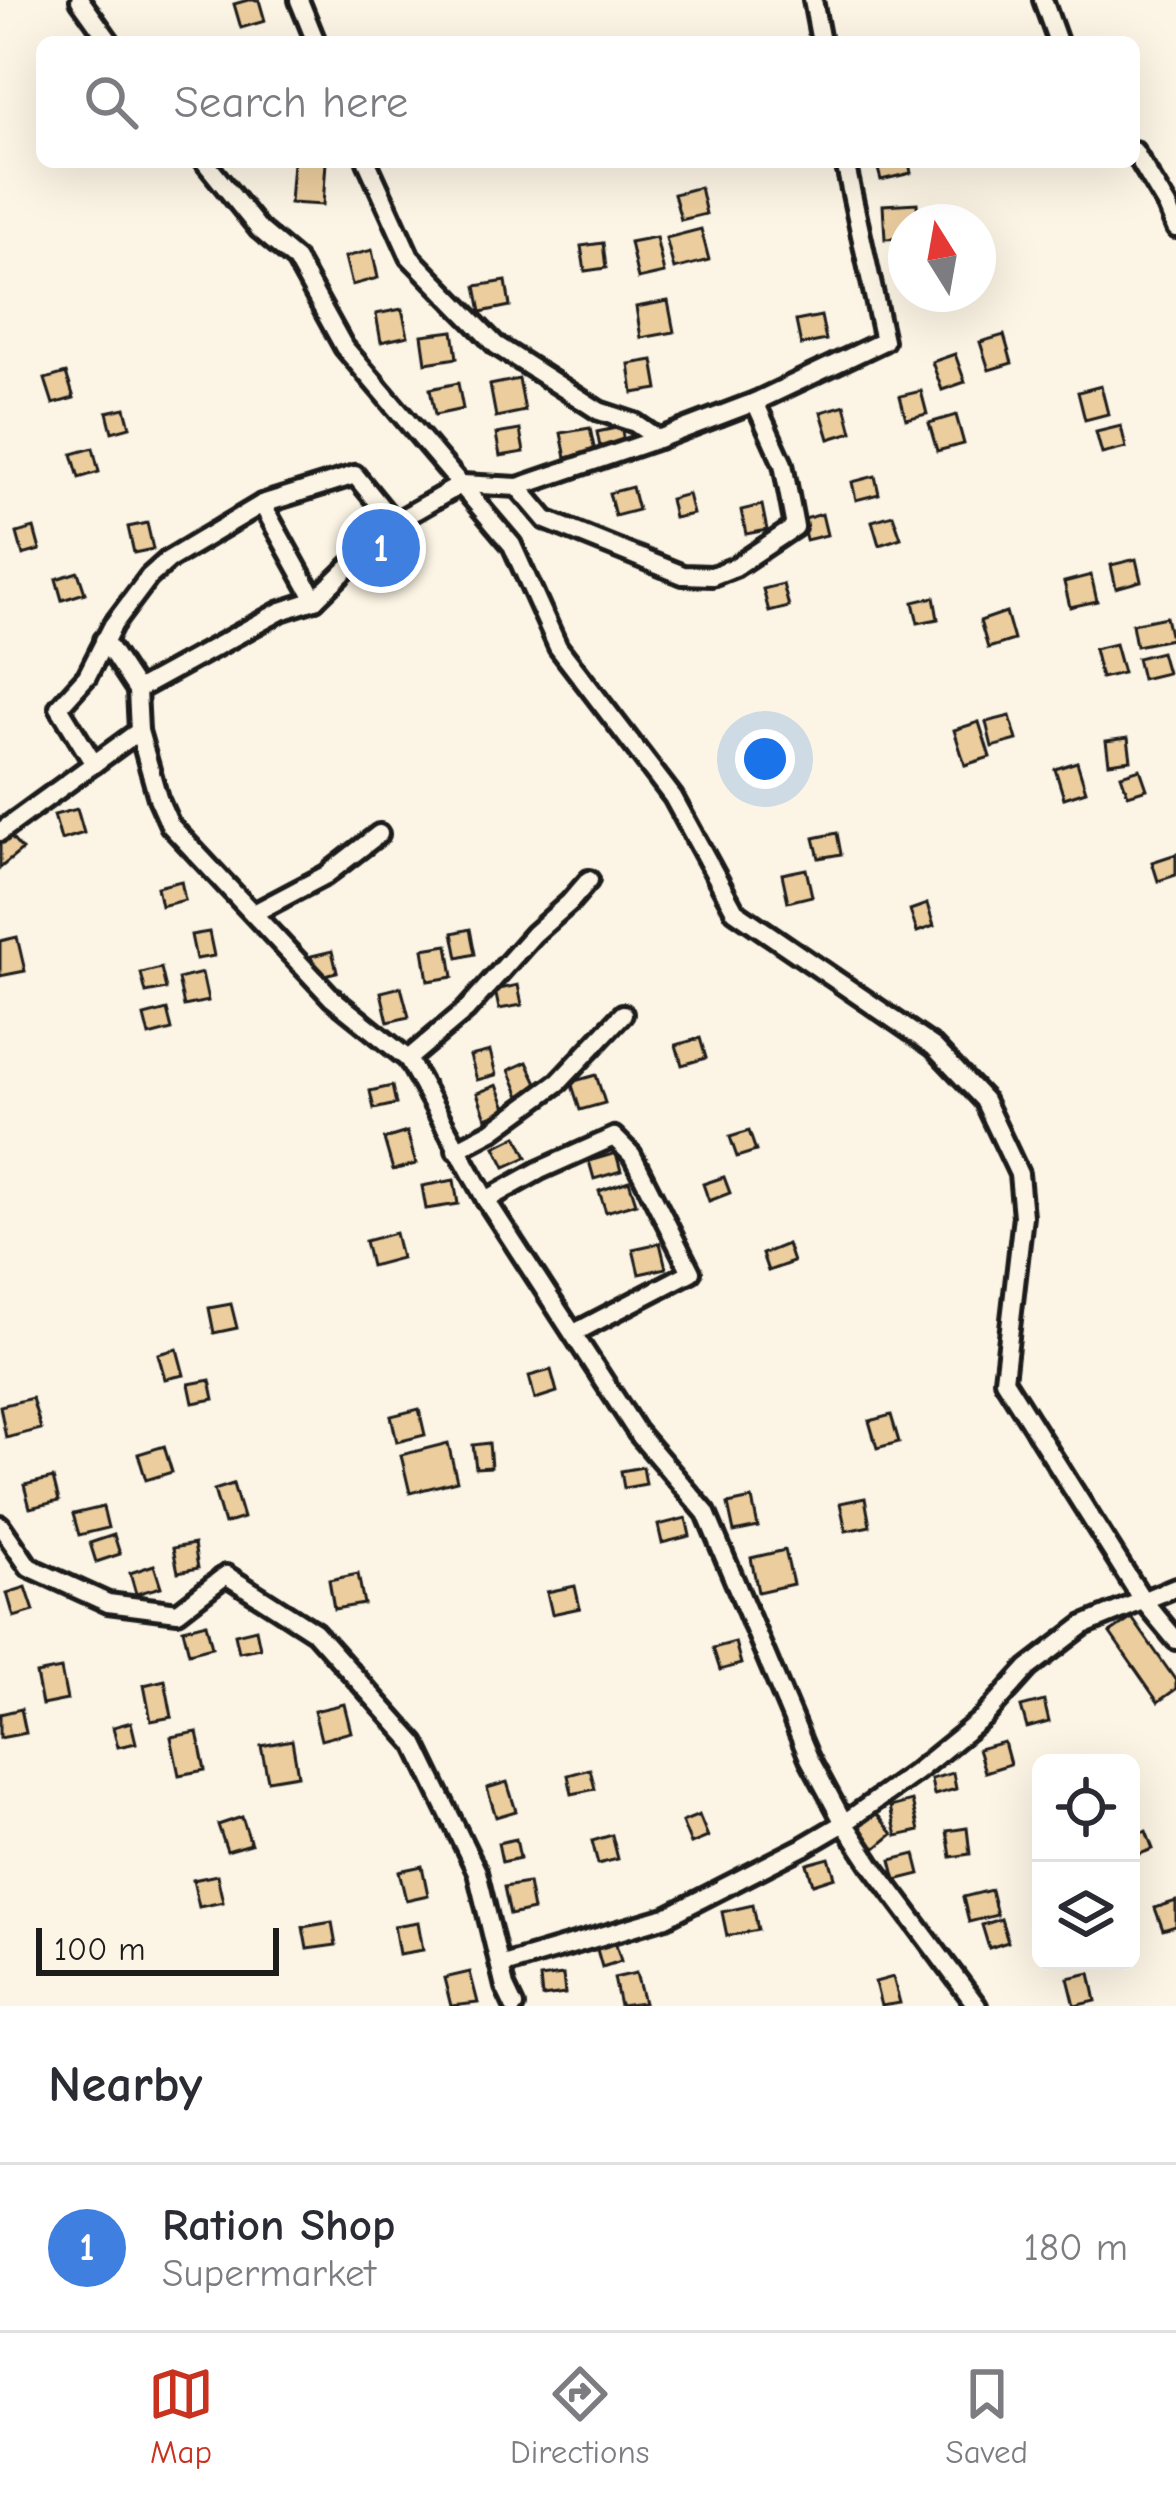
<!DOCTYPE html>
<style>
:root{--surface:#fff;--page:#f7f7f7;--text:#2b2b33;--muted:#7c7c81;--line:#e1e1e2;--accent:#c8321e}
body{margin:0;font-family:"Comic Neue",sans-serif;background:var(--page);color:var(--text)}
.controls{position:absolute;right:36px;bottom:36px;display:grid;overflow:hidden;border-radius:18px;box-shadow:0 12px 48px #0002}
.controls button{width:108px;height:108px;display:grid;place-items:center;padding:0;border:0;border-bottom:3px solid var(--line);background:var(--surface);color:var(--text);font:60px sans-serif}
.compass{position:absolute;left:888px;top:204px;width:108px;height:108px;border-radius:50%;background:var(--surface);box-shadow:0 12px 48px #0002;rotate:349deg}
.scale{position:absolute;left:36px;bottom:30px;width:243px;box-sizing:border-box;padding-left:12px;border:6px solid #1c1c1c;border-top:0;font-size:33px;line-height:42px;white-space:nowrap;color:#1c1c1c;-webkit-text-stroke:9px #fcf5e5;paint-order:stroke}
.you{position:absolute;left:765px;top:759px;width:42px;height:42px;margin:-30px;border:9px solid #fff;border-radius:50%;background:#1a73e8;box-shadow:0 0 0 18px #1a73e833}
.badge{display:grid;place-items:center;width:78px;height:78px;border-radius:50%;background:var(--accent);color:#fff;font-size:39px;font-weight:700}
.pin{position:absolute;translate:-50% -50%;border:6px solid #fff;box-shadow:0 3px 12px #0006}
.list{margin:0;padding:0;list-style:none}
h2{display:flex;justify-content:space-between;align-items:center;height:156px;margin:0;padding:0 48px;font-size:51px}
h2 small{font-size:39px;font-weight:400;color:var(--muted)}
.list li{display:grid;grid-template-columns:78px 1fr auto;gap:36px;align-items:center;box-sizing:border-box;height:168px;padding:0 48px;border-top:3px solid var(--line)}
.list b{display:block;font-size:45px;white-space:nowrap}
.list p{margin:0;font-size:39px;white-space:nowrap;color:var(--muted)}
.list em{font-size:39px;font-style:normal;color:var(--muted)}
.icon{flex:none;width:66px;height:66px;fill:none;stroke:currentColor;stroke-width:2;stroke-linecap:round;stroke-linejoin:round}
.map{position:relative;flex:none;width:1176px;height:2006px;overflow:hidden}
.search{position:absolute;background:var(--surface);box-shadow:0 12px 48px #0002;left:36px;right:36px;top:36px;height:132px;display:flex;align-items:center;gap:30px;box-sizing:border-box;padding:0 42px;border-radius:18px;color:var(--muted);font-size:45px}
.sheet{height:324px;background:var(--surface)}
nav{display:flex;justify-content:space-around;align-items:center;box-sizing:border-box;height:168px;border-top:3px solid var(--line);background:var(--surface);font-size:33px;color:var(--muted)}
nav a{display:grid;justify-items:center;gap:6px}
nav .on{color:var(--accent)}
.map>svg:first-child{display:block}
.building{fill:#ebcd9e;stroke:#1c1c1c;stroke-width:3}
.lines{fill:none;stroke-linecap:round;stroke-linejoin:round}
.minor-casing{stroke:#1c1c1c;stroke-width:26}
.minor{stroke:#fcf5e5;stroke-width:16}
</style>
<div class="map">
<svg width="1176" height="2006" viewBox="0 0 1176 2006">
<rect width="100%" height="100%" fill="#fcf5e5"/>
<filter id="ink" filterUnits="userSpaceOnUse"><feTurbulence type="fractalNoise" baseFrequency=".00833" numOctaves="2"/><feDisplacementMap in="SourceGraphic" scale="24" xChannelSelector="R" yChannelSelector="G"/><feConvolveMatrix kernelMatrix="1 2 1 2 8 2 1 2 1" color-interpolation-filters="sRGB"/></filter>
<g filter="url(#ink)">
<!-- building -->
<g class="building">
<path d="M 248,0 L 259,0 L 265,21 L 241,28 L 234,4 Z"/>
<path d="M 293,162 L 326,162 L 323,205 L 290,203 Z"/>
<path d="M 876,162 L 909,162 L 911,173 L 881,180 Z"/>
<path d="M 700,187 L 706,214 L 681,220 L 674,194 Z"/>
<path d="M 917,203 L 918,222 L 906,222 L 906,238 L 885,239 L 883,205 Z"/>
<path d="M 701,229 L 709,260 L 674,269 L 666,238 Z"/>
<path d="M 656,237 L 664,273 L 638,279 L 630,242 Z"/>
<path d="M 603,243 L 606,268 L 585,271 L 581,246 Z"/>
<path d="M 372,250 L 378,278 L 352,285 L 345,257 Z"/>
<path d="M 506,281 L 510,306 L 481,312 L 476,286 Z"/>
<path d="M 668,301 L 674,332 L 641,338 L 636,307 Z"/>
<path d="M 402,309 L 408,336 L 381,342 L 376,314 Z"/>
<path d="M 821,316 L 826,340 L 801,345 L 796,321 Z"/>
<path d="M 453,331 L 457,358 L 426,363 L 422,335 Z"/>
<path d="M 1004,335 L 1012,363 L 989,370 L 980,342 Z"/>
<path d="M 955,354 L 965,382 L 942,390 L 932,362 Z"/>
<path d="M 653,360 L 658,389 L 633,393 L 629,364 Z"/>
<path d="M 66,373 L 74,398 L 53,404 L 45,379 Z"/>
<path d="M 519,379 L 525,411 L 496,417 L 490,385 Z"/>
<path d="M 458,383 L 463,409 L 435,415 L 430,389 Z"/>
<path d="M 1101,386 L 1108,414 L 1085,420 L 1078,392 Z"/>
<path d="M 921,391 L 927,414 L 906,419 L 900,396 Z"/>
<path d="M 845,405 L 852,432 L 829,439 L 821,412 Z"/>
<path d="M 125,408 L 130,427 L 112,432 L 107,412 Z"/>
<path d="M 956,415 L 964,444 L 937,451 L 929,423 Z"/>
<path d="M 1121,426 L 1126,448 L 1102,454 L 1096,432 Z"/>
<path d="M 621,427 L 625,447 L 601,452 L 597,432 Z"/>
<path d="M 590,428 L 595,452 L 566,458 L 561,433 Z"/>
<path d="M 520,430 L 524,452 L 500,456 L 496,434 Z"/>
<path d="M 93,448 L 99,472 L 79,478 L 72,454 Z"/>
<path d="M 875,476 L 879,494 L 856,500 L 852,482 Z"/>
<path d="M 632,487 L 638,510 L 615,516 L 609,493 Z"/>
<path d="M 688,494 L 693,514 L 674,518 L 670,499 Z"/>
<path d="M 762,505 L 767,530 L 746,534 L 741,510 Z"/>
<path d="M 822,514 L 827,535 L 806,540 L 801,520 Z"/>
<path d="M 893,515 L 901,538 L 879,545 L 872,521 Z"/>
<path d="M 147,523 L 153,549 L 134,553 L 128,527 Z"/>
<path d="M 34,528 L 40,550 L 23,555 L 17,533 Z"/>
<path d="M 1136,559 L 1141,581 L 1116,588 L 1111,565 Z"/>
<path d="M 78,572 L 85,593 L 62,600 L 56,579 Z"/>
<path d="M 1091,575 L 1097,601 L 1070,607 L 1064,582 Z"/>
<path d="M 783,584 L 789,607 L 769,612 L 763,589 Z"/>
<path d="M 934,597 L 938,619 L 918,623 L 913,602 Z"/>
<path d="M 1006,612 L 1014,640 L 988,648 L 980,621 Z"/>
<path d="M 1166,617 L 1171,639 L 1136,646 L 1132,624 Z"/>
<path d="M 1115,644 L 1123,673 L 1101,678 L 1094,649 Z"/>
<path d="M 1161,652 L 1167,673 L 1142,679 L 1137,658 Z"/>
<path d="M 1010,716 L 1017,740 L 992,747 L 986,722 Z"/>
<path d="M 979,722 L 990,757 L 965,765 L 954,730 Z"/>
<path d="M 1128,738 L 1131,760 L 1109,763 L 1106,741 Z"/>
<path d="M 1077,762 L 1086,791 L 1064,798 L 1055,769 Z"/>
<path d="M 1140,769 L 1147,789 L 1128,795 L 1121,775 Z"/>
<path d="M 77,809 L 84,833 L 61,840 L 54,815 Z"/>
<path d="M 837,833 L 841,854 L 819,858 L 814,838 Z"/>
<path d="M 8,834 L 22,850 L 0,868 L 0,840 Z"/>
<path d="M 1176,854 L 1176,875 L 1158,881 L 1152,862 Z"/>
<path d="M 806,869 L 812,896 L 788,902 L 782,874 Z"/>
<path d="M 181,881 L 185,900 L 161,906 L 157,887 Z"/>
<path d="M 927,904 L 934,926 L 917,932 L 910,910 Z"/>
<path d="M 470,929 L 475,954 L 458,958 L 453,933 Z"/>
<path d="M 209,932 L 214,956 L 196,959 L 191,935 Z"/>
<path d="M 17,937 L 25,971 L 0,976 L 0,941 Z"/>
<path d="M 448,945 L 453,977 L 428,981 L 423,949 Z"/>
<path d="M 332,951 L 337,972 L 316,977 L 311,956 Z"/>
<path d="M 161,968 L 166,989 L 146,993 L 141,973 Z"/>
<path d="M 202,973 L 208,1001 L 184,1006 L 178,979 Z"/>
<path d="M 518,985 L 522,1005 L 499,1009 L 495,990 Z"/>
<path d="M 401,987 L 409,1017 L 388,1022 L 381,992 Z"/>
<path d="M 167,1010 L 172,1030 L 149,1036 L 144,1016 Z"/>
<path d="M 700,1038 L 706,1058 L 682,1065 L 676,1045 Z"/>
<path d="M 490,1051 L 496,1075 L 477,1080 L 470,1056 Z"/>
<path d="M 527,1062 L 539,1088 L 520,1096 L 509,1070 Z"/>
<path d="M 596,1075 L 605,1103 L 580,1110 L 571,1082 Z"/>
<path d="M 497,1085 L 507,1110 L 486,1118 L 477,1093 Z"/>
<path d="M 392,1086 L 396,1104 L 374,1109 L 370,1091 Z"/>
<path d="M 749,1131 L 756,1151 L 737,1157 L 730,1137 Z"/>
<path d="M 407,1132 L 416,1164 L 393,1170 L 384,1139 Z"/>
<path d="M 517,1136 L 527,1157 L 505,1167 L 495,1147 Z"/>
<path d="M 616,1153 L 621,1171 L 594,1179 L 589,1161 Z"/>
<path d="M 724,1177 L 730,1193 L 709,1201 L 703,1184 Z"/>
<path d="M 454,1180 L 458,1204 L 426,1209 L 422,1186 Z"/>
<path d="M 629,1181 L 636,1203 L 606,1212 L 599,1191 Z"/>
<path d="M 395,1233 L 401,1258 L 371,1266 L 365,1241 Z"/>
<path d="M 660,1243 L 666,1268 L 639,1274 L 633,1249 Z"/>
<path d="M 787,1244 L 793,1262 L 768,1271 L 762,1254 Z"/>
<path d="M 231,1304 L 237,1328 L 214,1333 L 209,1308 Z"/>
<path d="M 177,1349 L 184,1375 L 165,1379 L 158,1354 Z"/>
<path d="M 551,1370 L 557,1392 L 535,1399 L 529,1376 Z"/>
<path d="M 210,1380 L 214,1399 L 193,1403 L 189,1384 Z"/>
<path d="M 32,1398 L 41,1429 L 6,1438 L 0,1406 Z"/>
<path d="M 419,1409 L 425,1435 L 397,1442 L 391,1416 Z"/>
<path d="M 891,1415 L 899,1442 L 877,1448 L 869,1421 Z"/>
<path d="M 448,1443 L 457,1481 L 410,1493 L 401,1455 Z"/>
<path d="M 489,1443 L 491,1467 L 476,1468 L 473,1445 Z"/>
<path d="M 164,1446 L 172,1472 L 146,1480 L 138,1454 Z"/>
<path d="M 643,1467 L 646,1484 L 624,1488 L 621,1471 Z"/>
<path d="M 53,1478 L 59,1501 L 30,1508 L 24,1485 Z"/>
<path d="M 233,1484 L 243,1518 L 224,1524 L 214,1490 Z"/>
<path d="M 865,1498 L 870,1526 L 846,1531 L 840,1503 Z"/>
<path d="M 752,1499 L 758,1527 L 734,1532 L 728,1504 Z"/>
<path d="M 103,1507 L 108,1528 L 79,1535 L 73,1514 Z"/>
<path d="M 686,1518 L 690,1536 L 662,1543 L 658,1525 Z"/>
<path d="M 114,1535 L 120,1554 L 96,1562 L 90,1543 Z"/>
<path d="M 194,1544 L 198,1568 L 178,1572 L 173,1548 Z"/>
<path d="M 785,1550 L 793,1584 L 758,1592 L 751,1558 Z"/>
<path d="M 154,1565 L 161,1587 L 136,1594 L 130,1573 Z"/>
<path d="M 358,1574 L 364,1604 L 334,1609 L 329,1580 Z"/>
<path d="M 575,1586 L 580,1608 L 552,1614 L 547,1592 Z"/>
<path d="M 26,1587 L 34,1611 L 14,1617 L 7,1593 Z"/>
<path d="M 1132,1618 L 1176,1681 L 1176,1689 L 1158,1702 L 1110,1633 Z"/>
<path d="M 206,1623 L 212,1647 L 189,1653 L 183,1629 Z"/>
<path d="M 256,1629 L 260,1648 L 239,1652 L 235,1634 Z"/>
<path d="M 735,1642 L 741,1664 L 720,1670 L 713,1648 Z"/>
<path d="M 61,1669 L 67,1700 L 42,1705 L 36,1674 Z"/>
<path d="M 165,1680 L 172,1717 L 151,1721 L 144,1685 Z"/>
<path d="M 1044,1701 L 1049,1722 L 1027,1728 L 1021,1707 Z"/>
<path d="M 344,1704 L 351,1732 L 321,1740 L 314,1711 Z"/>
<path d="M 21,1709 L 26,1733 L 0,1738 L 0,1714 Z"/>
<path d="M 131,1722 L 136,1743 L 118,1747 L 113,1727 Z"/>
<path d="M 197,1732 L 205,1770 L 179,1775 L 171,1737 Z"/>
<path d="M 292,1740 L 298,1775 L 268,1780 L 261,1746 Z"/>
<path d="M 1004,1742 L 1010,1764 L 985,1772 L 978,1749 Z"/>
<path d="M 590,1769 L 595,1789 L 572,1794 L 568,1775 Z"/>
<path d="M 953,1773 L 956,1789 L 934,1795 L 931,1779 Z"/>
<path d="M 507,1782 L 516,1811 L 496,1817 L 487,1788 Z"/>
<path d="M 912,1801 L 919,1831 L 897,1836 L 890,1807 Z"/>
<path d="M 872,1808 L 893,1834 L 875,1849 L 853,1823 Z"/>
<path d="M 699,1815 L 708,1837 L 691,1844 L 682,1822 Z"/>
<path d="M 242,1817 L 251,1844 L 227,1851 L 218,1825 Z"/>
<path d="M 967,1828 L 970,1854 L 951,1857 L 947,1831 Z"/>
<path d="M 1146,1831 L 1153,1849 L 1132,1857 L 1131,1836 Z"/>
<path d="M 612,1835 L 618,1859 L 598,1864 L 592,1841 Z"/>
<path d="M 516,1839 L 520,1858 L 502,1862 L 498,1843 Z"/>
<path d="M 915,1854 L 920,1874 L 896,1880 L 891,1860 Z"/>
<path d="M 829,1858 L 835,1877 L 813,1884 L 807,1864 Z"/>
<path d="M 422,1866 L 428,1895 L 406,1900 L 399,1871 Z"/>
<path d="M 217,1875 L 223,1902 L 199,1907 L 193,1880 Z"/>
<path d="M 528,1883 L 533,1910 L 510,1915 L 504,1887 Z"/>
<path d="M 991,1890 L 997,1915 L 969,1922 L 963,1897 Z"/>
<path d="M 1176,1901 L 1176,1926 L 1163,1930 L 1155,1908 Z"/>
<path d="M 753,1905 L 758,1930 L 727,1936 L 722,1912 Z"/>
<path d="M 1001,1919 L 1008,1942 L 989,1948 L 982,1925 Z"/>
<path d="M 332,1922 L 336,1945 L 307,1949 L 303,1927 Z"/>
<path d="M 418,1922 L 423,1950 L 399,1954 L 394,1926 Z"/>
<path d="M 615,1941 L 621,1961 L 602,1967 L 596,1946 Z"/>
<path d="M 470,1972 L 478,2003 L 451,2006 L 444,1978 Z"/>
<path d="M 636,1973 L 644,2003 L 620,2006 L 614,1978 Z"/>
<path d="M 1090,1973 L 1096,2001 L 1075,2006 L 1068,1978 Z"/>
<path d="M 563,1975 L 565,1994 L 542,1997 L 540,1978 Z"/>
<path d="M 893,1977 L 900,2003 L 881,2006 L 875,1982 Z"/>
</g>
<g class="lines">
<!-- minor casing -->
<g class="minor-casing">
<g id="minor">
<path d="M 80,0 L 110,42"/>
<path d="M 299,0 L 316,42"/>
<path d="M 813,0 L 821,42"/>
<path d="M 1043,0 L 1058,42"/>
<path d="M 1134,151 L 1167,206 L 1176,228"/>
<path d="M 205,162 L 259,229 L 296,260 L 344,347 L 512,545 L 558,647 L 673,797 L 735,911 L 934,1047 L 984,1100 L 1019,1174 L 1023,1216 L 1004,1380 L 1142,1599 L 1176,1640"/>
<path d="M 367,162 L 410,257 L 496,345 L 599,411 L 635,423 L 658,439"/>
<path d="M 518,487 L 546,520 L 683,575 L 712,576 L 735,567 L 795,527 L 783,464 L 755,402"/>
<path d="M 262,504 L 315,600"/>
<path d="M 104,640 L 137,690"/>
<path d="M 139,731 L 158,798 L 170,825 L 332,998 L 408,1059 L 486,1200 L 637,1432 L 706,1513 L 809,1758 L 844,1823 L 871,1864 L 977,2006"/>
<path d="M 94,764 L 59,707 L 87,676 L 113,625 L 149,577 L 168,560 L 262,504 L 355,475 L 394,523"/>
<path d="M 0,832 L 139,731 L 137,690 L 281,611 L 315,600 L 394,523 L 462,484 L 518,487 L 658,439 L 755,402 L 884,341 L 845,162"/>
<path d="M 254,913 L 326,875 L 379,834"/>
<path d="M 408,1059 L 466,1010 L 534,934 L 569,903 L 589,880"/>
<path d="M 456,1150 L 492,1131 L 559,1082 L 623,1014"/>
<path d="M 486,1200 L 540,1170 L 614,1137 L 632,1155 L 691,1272 L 574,1333"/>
<path d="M 0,1525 L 29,1567 L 108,1603 L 178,1612 L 226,1575 L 315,1632 L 415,1744 L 477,1872 L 505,1987 L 514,2006"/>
<path d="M 500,1966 L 666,1917 L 803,1847 L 844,1823 L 916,1772 L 984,1717 L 1028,1668 L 1084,1625 L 1176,1587"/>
</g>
</g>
<!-- minor -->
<use href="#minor" class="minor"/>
</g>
</g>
</svg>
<div class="controls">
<button><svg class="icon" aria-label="locate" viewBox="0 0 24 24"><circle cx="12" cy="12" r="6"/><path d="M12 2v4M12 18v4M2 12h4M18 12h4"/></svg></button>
<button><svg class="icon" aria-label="layers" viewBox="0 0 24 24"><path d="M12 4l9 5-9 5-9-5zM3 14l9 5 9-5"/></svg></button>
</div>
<svg class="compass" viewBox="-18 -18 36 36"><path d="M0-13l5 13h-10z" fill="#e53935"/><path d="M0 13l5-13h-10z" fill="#7c7c81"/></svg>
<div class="scale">100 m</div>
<div class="you"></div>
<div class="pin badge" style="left:381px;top:548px;background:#3f7fe0">1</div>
<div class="search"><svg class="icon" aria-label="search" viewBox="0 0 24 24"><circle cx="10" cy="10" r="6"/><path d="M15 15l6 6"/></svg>Search here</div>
</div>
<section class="sheet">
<h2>Nearby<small></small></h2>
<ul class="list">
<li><span class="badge" style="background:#3f7fe0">1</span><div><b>Ration Shop</b><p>Supermarket</p></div><em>180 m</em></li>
</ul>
</section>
<nav>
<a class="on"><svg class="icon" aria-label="map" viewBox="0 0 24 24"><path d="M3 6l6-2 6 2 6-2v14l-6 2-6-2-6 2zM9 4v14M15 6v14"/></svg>Map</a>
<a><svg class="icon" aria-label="directions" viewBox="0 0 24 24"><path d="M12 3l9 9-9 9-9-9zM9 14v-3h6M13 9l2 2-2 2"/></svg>Directions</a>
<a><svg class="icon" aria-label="saved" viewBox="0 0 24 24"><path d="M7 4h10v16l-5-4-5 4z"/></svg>Saved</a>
</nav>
